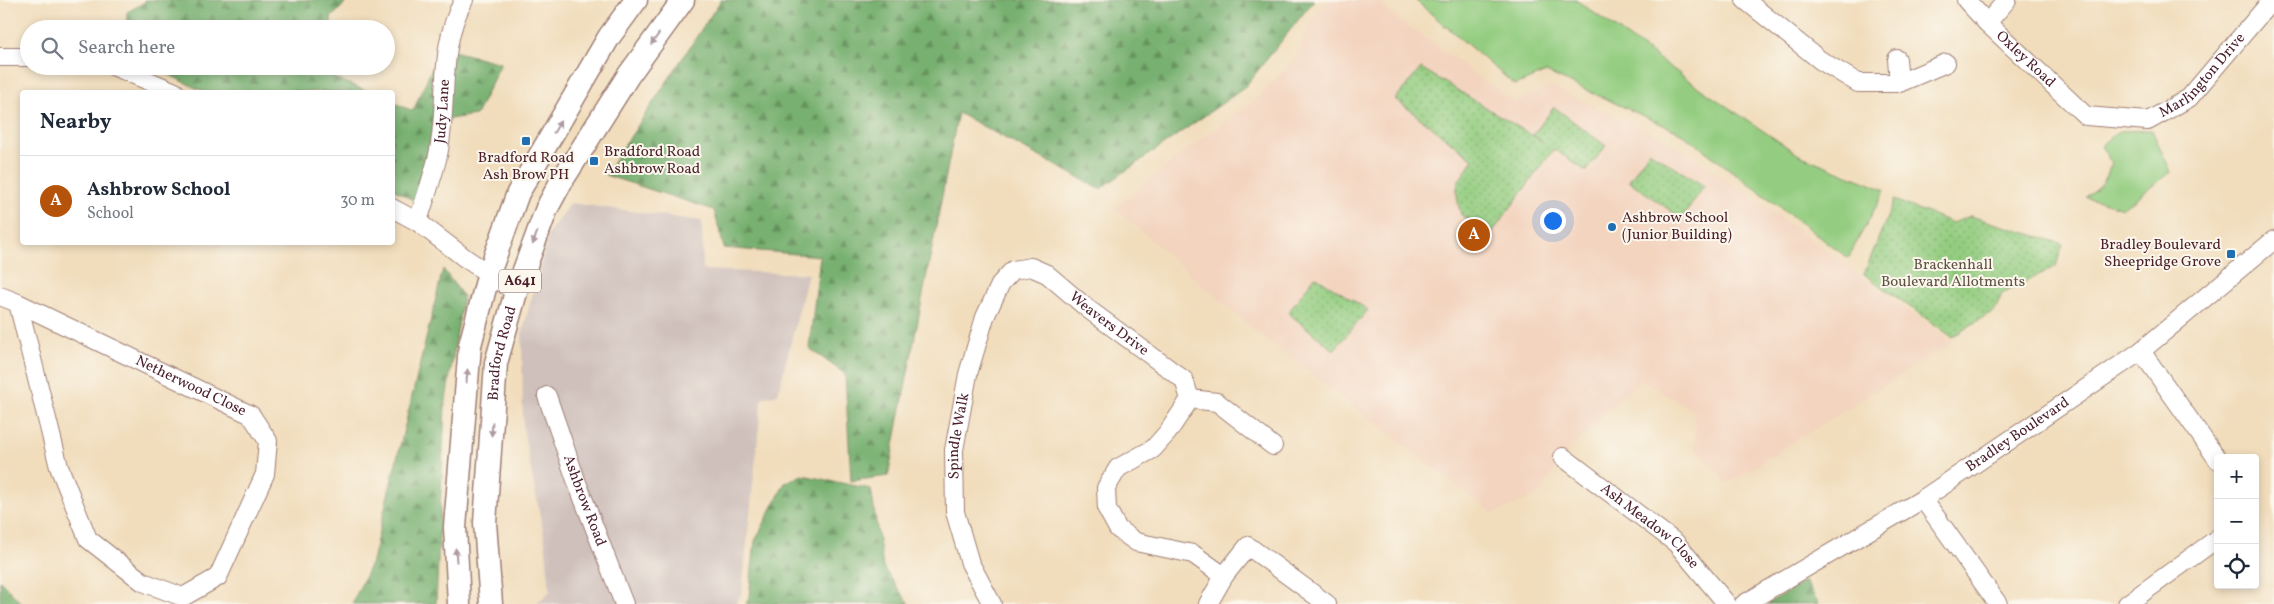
<!DOCTYPE html>
<meta charset="utf-8">
<style>
:root{--surface:#fff;--page:#f2f2f3;--text:#1f2937;--muted:#747a83;--line:#e0e1e3;--accent:#b45309}
body{margin:0;font-family:Vollkorn,serif;background:var(--page);color:var(--text)}
.controls{position:absolute;right:15px;bottom:15px;display:grid;overflow:hidden;border-radius:5px;box-shadow:0 2px 8px #0003}
.controls button{width:45px;height:45px;display:grid;place-items:center;padding:0;border:0;border-bottom:1px solid var(--line);background:var(--surface);color:var(--text);font:25px sans-serif}
.you{position:absolute;left:1552px;top:220px;width:18px;height:18px;margin:-12px;border:4px solid #fff;border-radius:50%;background:#1a73e8;box-shadow:0 0 0 8px #1a73e833}
.badge{display:grid;place-items:center;width:32px;height:32px;border-radius:50%;background:var(--accent);color:#fff;font-size:16px;font-weight:700}
.pin{position:absolute;translate:-50% -50%;border:2px solid #fff;box-shadow:0 1px 5px #0006}
.list{margin:0;padding:0;list-style:none}
h2{display:flex;justify-content:space-between;align-items:center;height:65px;margin:0;padding:0 20px;font-size:21px}
h2 small{font-size:16px;font-weight:400;color:var(--muted)}
.list li{display:grid;grid-template-columns:32px 1fr auto;gap:15px;align-items:center;box-sizing:border-box;height:90px;padding:0 20px;border-top:1px solid var(--line)}
.list b{display:block;font-size:19px;white-space:nowrap}
.list p{margin:0;font-size:16px;white-space:nowrap;color:var(--muted)}
.list em{font-size:16px;font-style:normal;color:var(--muted)}
.icon{flex:none;width:28px;height:28px;fill:none;stroke:currentColor;stroke-width:2;stroke-linecap:round;stroke-linejoin:round}
.map{position:relative;flex:none;width:2274px;height:604px;overflow:hidden}
.search{position:absolute;background:var(--surface);box-shadow:0 2px 8px #0003;left:20px;top:20px;width:375px;height:55px;display:flex;align-items:center;gap:12px;box-sizing:border-box;padding:0 18px;border-radius:28px;color:var(--muted);font-size:19px}
.panel{position:absolute;background:var(--surface);box-shadow:0 2px 8px #0003;left:20px;top:90px;width:375px;height:155px;border-radius:5px}
.map>svg:first-child{display:block}
.built{fill:#f3d4bf}
.industrial{fill:#cfc0bb}
.grass{fill:#94cd81;stroke:#6f7656}
.forest{fill:url(#forest-firs);stroke:#60684d}
.park{fill:url(#park-dots);stroke:#6f7656}
.lines{fill:none;stroke-linecap:round;stroke-linejoin:round}
.minor-casing{stroke:#9e7e74;stroke-width:20}
.major-casing{stroke:#9e7e74;stroke-width:25}
.minor{stroke:#fff;stroke-width:18}
.major{stroke:#fff;stroke-width:22}
.oneway{fill:#ae9aa0}
.poi-dot{fill:#1f6fb2;stroke:#fbf7ec;stroke-width:2}
.labels{text-anchor:middle;dominant-baseline:central;stroke-width:4;stroke-linejoin:round;paint-order:stroke}
.shield{fill:#fbf7ec;stroke:#7f6065;stroke-width:1}
.shield-label{font-size:14px;font-weight:bold;fill:#4a1f2b}
.street-label{font-size:15px;fill:#4a1f2b;stroke:#fbf7ec}
.poi-label{font-size:15px;fill:#4a1f2b;stroke:#fbf7ec;text-anchor:start}
.park-label{font-size:15px;fill:#605345;stroke:#fbf7ec}
</style>
<div class="map">
<svg width="2274" height="604" viewBox="0 0 2274 604">
<defs>
<pattern id="forest-firs" width="22" height="20" patternUnits="userSpaceOnUse" patternTransform="scale(1.25)"><rect width="22" height="20" fill="#77b06f"/><path d="M5 1l3.5 6h-7zM16 11l3.5 6h-7z" fill="#648f5b"/></pattern>
<pattern id="park-dots" width="8" height="8" patternUnits="userSpaceOnUse" patternTransform="scale(1.25)"><rect width="8" height="8" fill="#94cd81"/><path d="M2 2h.1M6 6h.1" fill="none" stroke="#7ba66a" stroke-width="1.8" stroke-linecap="round"/></pattern>
</defs>
<rect width="100%" height="100%" fill="#fbf7ec"/>
<filter id="ink" filterUnits="userSpaceOnUse"><feTurbulence type="fractalNoise" baseFrequency=".02" numOctaves="2"/><feDisplacementMap in="SourceGraphic" scale="10" xChannelSelector="R" yChannelSelector="G"/><feConvolveMatrix kernelMatrix="1 2 1 2 8 2 1 2 1" color-interpolation-filters="sRGB"/></filter>
<filter id="wash" filterUnits="userSpaceOnUse"><feTurbulence type="fractalNoise" baseFrequency=".0096" numOctaves="4" result="noise"/><feDisplacementMap in="SourceGraphic" scale="20" xChannelSelector="R" yChannelSelector="G"/><feGaussianBlur stdDeviation="1.12" result="paint"/><feColorMatrix in="noise" values="0 0 0 0 0 0 0 0 0 0 0 0 0 0 0 0 0 1.4 0 .05"/><feComposite in="paint" operator="in"/></filter>
<g filter="url(#wash)">
<rect width="100%" height="100%" fill="#f1ddbc"/>
<!-- built -->
<path class="built" d="M 1327,0 L 1379,0 L 1388,11 L 1515,103 L 1551,86 L 1668,140 L 1754,198 L 1952,342 L 1728,484 L 1695,448 L 1694,411 L 1640,379 L 1563,457 L 1540,494 L 1493,514 L 1243,321 L 1115,208 L 1190,147 L 1256,99 L 1295,59 L 1310,21 Z"/>
<!-- industrial -->
<path class="industrial" d="M 571,203 L 702,221 L 703,270 L 808,274 L 778,394 L 762,398 L 742,592 L 736,604 L 537,604 L 550,591 L 545,541 L 523,429 L 522,334 L 549,232 Z"/>
<!-- grass -->
<g class="grass">
<path d="M 1415,0 L 1576,0 L 1701,89 L 1799,155 L 1885,190 L 1848,258 L 1681,133 L 1546,72 L 1515,85 Z"/>
<path d="M 2152,130 L 2171,172 L 2123,208 L 2086,197 L 2102,183 L 2112,164 L 2101,146 L 2119,131 Z"/>
</g>
<!-- forest -->
<g class="forest">
<path d="M 145,0 L 348,0 L 331,18 L 331,29 L 126,29 L 127,12 L 145,2 Z"/>
<path d="M 721,0 L 1314,0 L 1244,88 L 1100,189 L 958,113 L 888,476 L 851,481 L 845,374 L 809,348 L 820,256 L 724,248 L 714,210 L 605,175 Z"/>
<path d="M 441,48 L 501,63 L 476,115 L 435,121 L 417,202 L 393,189 L 392,102 L 413,111 Z"/>
<path d="M 152,66 L 331,66 L 332,77 L 369,92 L 204,92 Z"/>
<path d="M 443,269 L 463,296 L 445,406 L 436,604 L 352,604 L 372,561 Z"/>
<path d="M 802,475 L 871,489 L 883,567 L 909,604 L 746,604 L 749,597 L 755,541 L 785,483 Z"/>
<path d="M 0,581 L 22,604 L 0,604 Z"/>
<path d="M 1805,581 L 1819,604 L 1767,604 Z"/>
</g>
<!-- park -->
<g class="park">
<path d="M 1421,68 L 1543,142 L 1533,135 L 1554,107 L 1606,146 L 1586,171 L 1554,149 L 1491,234 L 1461,215 C 1453,183 1456,186 1473,159 L 1395,99 Z"/>
<path d="M 1649,151 L 1704,186 L 1682,219 L 1629,181 Z"/>
<path d="M 1894,200 L 1953,223 L 1970,216 L 2063,244 L 2056,266 L 2002,294 L 1995,310 L 1952,337 L 1864,274 Z"/>
<path d="M 1315,276 L 1368,310 L 1334,350 L 1288,313 Z"/>
</g>
</g>
<g filter="url(#ink)">
<g class="lines">
<!-- minor casing -->
<g class="minor-casing">
<g id="minor">
<path d="M 1745,0 L 1820,60 L 1858,83 L 1899,83 L 1946,63"/>
<path id="s1" d="M 1966,0 L 1987,23 L 2086,116 L 2148,121 L 2189,98 L 2272,0"/>
<path d="M 1987,23 L 2007,0"/>
<path d="M 0,57 L 29,57"/>
<path d="M 1897,59 L 1899,83"/>
<path d="M 113,66 L 175,92"/>
<path d="M 392,208 L 418,222 L 465,258 L 516,292"/>
<path id="s2" d="M 418,222 C 424,200 433,178 438,155 C 449,104 437,47 464,0"/>
<path id="s3" d="M 0,296 L 18,303 L 251,415 L 268,441 L 265,474 L 218,577 L 183,597 L 143,582 L 88,539 L 59,467 L 18,303"/>
<path d="M 2141,351 L 2218,460"/>
<path id="s4" d="M 547,396 L 576,480 L 624,604"/>
<path d="M 1190,399 L 1217,402 L 1273,446"/>
<path id="s5" d="M 1563,457 L 1676,543 L 1727,604"/>
<path d="M 1923,499 L 1998,604"/>
<path id="s6" d="M 992,604 L 970,563 L 955,512 L 954,450 L 968,374 L 985,317 L 1001,283 L 1013,270 L 1031,267 L 1047,274 L 1088,309 L 1184,380 L 1190,399 L 1168,432 L 1153,449 L 1118,468 L 1106,488 L 1107,509 L 1118,529 L 1136,542 L 1193,554 L 1224,576"/>
<path d="M 1208,604 L 1224,576 L 1248,546 L 1327,604"/>
<path id="s7" d="M 1744,604 L 1923,499 L 2141,351 L 2274,240"/>
<path d="M 2127,604 L 2218,538"/>
</g>
</g>
<!-- major casing -->
<g class="major-casing">
<g id="major">
<path d="M 459,604 L 455,527 L 470,345 L 489,273 L 518,193 L 609,37 L 636,0"/>
<path id="s8" d="M 491,604 L 485,523 L 496,363 L 516,292 L 547,208 L 561,182 L 628,76 L 683,0"/>
</g>
</g>
<!-- minor -->
<use href="#minor" class="minor"/>
<!-- major -->
<use href="#major" class="major"/>
</g>
<!-- one-way arrows -->
<defs><path id="oneway-solid" d="M-6-.8H1V-3.2L6.5 0L1 3.2V.8H-6Z" transform="scale(1.25)"/></defs>
<g class="oneway">
<use href="#oneway-solid" transform="translate(655 39) rotate(126)"/>
<use href="#oneway-solid" transform="translate(557 127) rotate(-60)"/>
<use href="#oneway-solid" transform="translate(535 238) rotate(110)"/>
<use href="#oneway-solid" transform="translate(467 376) rotate(-85)"/>
<use href="#oneway-solid" transform="translate(492 429) rotate(94)"/>
<use href="#oneway-solid" transform="translate(456 555) rotate(-94)"/>
</g>
</g>
<!-- markers -->
<g class="poi-dot">
<rect x="521" y="136" width="10" height="10" rx="2.5"/>
<rect x="589" y="156" width="10" height="10" rx="2.5"/>
<circle cx="1612" cy="227" r="5"/>
<rect x="2226" y="249" width="10" height="10" rx="2.5"/>
</g>
<g class="labels">
<!-- shield labels -->
<rect class="shield" x="499" y="269.5" width="42" height="23" rx="4"/>
<g class="shield-label">
<text x="520" y="281">A641</text>
</g>
<!-- street labels -->
<g class="street-label">
<text stroke="none"><textPath href="#s1" startOffset="84">Oxley Road</textPath></text>
<text stroke="none"><textPath href="#s1" startOffset="301">Marlington Drive</textPath></text>
<text stroke="none"><textPath href="#s2" startOffset="114">Judy Lane</textPath></text>
<text stroke="none"><textPath href="#s6" startOffset="469">Weavers Drive</textPath></text>
<text stroke="none"><textPath href="#s8" startOffset="252">Bradford Road</textPath></text>
<text stroke="none"><textPath href="#s3" startOffset="211">Netherwood Close</textPath></text>
<text stroke="none"><textPath href="#s7" startOffset="322">Bradley Boulevard</textPath></text>
<text stroke="none"><textPath href="#s6" startOffset="176">Spindle Walk</textPath></text>
<text stroke="none"><textPath href="#s4" startOffset="111">Ashbrow Road</textPath></text>
<text stroke="none"><textPath href="#s5" startOffset="111">Ash Meadow Close</textPath></text>
</g>
<!-- poi labels -->
<g class="poi-label">
<text x="604" y="152">Bradford Road<tspan x="604" dy="17">Ashbrow Road</tspan></text>
<text x="526" y="158" text-anchor="middle">Bradford Road<tspan x="526" dy="17">Ash Brow PH</tspan></text>
<text x="1622" y="218">Ashbrow School<tspan x="1622" dy="17">(Junior Building)</tspan></text>
<text x="2221" y="245" text-anchor="end">Bradley Boulevard<tspan x="2221" dy="17">Sheepridge Grove</tspan></text>
</g>
<!-- park labels -->
<g class="park-label">
<text x="1953" y="265">Brackenhall<tspan x="1953" dy="17">Boulevard Allotments</tspan></text>
</g>
</g>
</svg>
<div class="controls">
<button>+</button>
<button>−</button>
<button><svg class="icon" aria-label="locate" viewBox="0 0 24 24"><circle cx="12" cy="12" r="6"/><path d="M12 2v4M12 18v4M2 12h4M18 12h4"/></svg></button>
</div>
<div class="you"></div>
<div class="pin badge" style="left:1474px;top:235px">A</div>
<div class="search"><svg class="icon" aria-label="search" viewBox="0 0 24 24"><circle cx="10" cy="10" r="6"/><path d="M15 15l6 6"/></svg>Search here</div>
<section class="panel">
<h2>Nearby<small></small></h2>
<ul class="list">
<li><span class="badge">A</span><div><b>Ashbrow School</b><p>School</p></div><em>30 m</em></li>
</ul>
</section>
</div>
